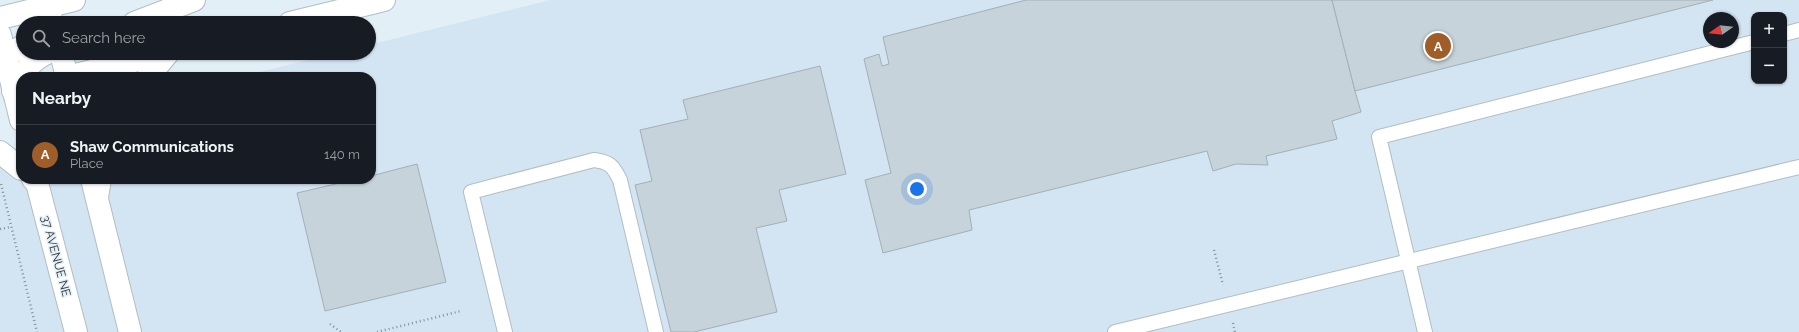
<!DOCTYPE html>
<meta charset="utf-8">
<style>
:root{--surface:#171b24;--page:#20242c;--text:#f1f3f6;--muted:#9ea1a6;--line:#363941;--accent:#9f5d29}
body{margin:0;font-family:Raleway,sans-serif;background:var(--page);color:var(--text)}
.controls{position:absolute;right:12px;top:12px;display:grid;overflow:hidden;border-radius:8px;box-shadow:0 1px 3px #0004}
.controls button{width:36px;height:36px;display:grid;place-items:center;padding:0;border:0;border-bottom:1px solid var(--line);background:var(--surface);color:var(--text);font:20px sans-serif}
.compass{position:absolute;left:1703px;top:12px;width:36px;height:36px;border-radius:50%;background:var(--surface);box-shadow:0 1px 3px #0004;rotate:256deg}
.you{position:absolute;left:917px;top:189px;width:14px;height:14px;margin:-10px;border:3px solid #fff;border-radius:50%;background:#1a73e8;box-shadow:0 0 0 6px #1a73e833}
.badge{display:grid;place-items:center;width:26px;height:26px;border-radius:50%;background:var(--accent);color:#fff;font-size:13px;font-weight:700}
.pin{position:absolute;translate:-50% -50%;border:2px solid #fff;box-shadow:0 1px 4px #0006}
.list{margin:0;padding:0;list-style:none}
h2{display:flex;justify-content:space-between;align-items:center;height:52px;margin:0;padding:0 16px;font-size:17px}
h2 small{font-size:13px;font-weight:400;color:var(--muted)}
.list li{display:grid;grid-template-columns:26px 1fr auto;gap:12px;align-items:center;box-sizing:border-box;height:60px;padding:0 16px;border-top:1px solid var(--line)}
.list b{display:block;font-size:15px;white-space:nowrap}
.list p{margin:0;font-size:13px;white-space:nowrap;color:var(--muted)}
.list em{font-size:13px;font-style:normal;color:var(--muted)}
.icon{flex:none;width:22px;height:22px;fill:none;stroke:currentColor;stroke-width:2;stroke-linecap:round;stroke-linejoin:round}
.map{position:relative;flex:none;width:1799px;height:332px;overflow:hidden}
.search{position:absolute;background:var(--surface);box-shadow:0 1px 3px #0004;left:16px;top:16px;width:360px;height:44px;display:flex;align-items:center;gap:10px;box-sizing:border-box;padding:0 14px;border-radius:22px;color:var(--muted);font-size:15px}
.panel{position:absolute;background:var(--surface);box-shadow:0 1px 3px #0004;left:16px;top:72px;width:360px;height:112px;border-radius:16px}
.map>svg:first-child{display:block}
.built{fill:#d3e5f2;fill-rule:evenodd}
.building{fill:#c7d3da;stroke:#a4afb7}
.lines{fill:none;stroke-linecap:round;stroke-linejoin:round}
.lane-casing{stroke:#b1bdc4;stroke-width:16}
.secondary-casing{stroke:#b1bdc4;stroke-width:24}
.primary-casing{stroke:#b1bdc4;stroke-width:24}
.path{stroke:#879095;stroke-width:2.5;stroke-dasharray:1 3;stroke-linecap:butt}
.lane{stroke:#fff;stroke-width:14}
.secondary{stroke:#fff;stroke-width:22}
.primary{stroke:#fff;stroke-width:22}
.labels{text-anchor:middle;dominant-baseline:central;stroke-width:3;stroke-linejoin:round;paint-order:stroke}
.street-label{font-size:12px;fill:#2f3437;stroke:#e3eff7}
</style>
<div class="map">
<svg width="1799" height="332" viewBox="0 0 1799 332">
<rect width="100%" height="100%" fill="#e3eff7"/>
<!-- built -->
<path class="built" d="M 550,0 L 1799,0 L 1799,332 L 0,332 L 0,159 L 21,154 L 21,179 L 371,179 L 371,77 L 239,77 L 336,53 L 369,53 L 369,45 ZM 1754,15 L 1784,15 L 1784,81 L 1754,81 ZM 1709,18 L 1733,18 L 1733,42 L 1709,42 Z"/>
<!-- building -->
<g class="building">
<path d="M 1026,0 L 1332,0 L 1355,91 L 1361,112 L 1332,121 L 1337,139 L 1266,156 L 1268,165 L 1236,164 L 1213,171 L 1207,151 L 969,210 L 972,230 L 883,253 L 865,180 L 891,173 L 864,59 L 879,54 L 882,66 L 889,64 L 883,37 Z"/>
<path d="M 1332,0 L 1713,0 L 1355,91 Z"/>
<path d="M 820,66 L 846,174 L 779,190 L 787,221 L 756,228 L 777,312 L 694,332 L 671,332 L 635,185 L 652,181 L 640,130 L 688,119 L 683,100 Z"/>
<path d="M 417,164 L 446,282 L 325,311 L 297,193 L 357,179 L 371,179 L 371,176 Z"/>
</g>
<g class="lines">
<!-- lane casing -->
<g class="lane-casing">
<g id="lane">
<path d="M 1784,34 L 1799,30"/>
<path d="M 505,332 L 471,192 L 594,160 C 610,162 613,166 620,180 L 656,332"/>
<path d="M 1115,332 L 1799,167"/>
<path d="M 1425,332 L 1379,137 L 1754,42"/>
</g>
</g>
<!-- secondary casing -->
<g class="secondary-casing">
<g id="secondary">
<path d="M 48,7 L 52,23"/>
<path d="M 0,35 L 21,120"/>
<path d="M 61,53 L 67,77"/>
<path d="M 36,179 L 76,332"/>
<path d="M 92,179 L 130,332"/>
</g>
</g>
<!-- primary casing -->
<g class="primary-casing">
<g id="primary">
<path d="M 0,18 L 74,0"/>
<path d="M 134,23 L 194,0"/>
<path d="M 290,23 L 384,0"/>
<path d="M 0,59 L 23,46"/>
<path d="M 67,77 L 167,53"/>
<path d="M 148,77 L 168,53"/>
<path d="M 13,91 C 22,75 29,61 47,53"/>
<path d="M 0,152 L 21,169"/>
<path d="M 33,179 L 37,183"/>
<path d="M 97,197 L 100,179"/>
</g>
</g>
<!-- path -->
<g class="path">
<path d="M 1,184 L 37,332"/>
<path d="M 0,229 L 11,227"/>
<path d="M 1214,250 L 1223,285"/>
<path d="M 1233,323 L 1235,332"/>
<path d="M 330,324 L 341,332"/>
<path d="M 377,332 L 461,311"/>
</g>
<!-- lane -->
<use href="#lane" class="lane"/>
<!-- secondary -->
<use href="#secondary" class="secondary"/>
<!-- primary -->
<use href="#primary" class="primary"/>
</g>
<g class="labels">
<!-- street labels -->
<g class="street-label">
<text transform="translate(56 256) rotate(75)">37 AVENUE NE</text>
</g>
</g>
</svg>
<div class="controls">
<button>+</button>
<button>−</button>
</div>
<svg class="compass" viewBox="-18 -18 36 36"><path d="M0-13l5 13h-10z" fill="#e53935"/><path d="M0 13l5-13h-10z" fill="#9ea1a6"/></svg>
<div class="you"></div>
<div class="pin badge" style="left:1438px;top:46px">A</div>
<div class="search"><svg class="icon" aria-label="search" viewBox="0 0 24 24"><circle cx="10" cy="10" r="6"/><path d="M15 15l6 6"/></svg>Search here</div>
<section class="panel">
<h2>Nearby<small></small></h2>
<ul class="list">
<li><span class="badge">A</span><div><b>Shaw Communications</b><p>Place</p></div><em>140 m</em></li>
</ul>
</section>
</div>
